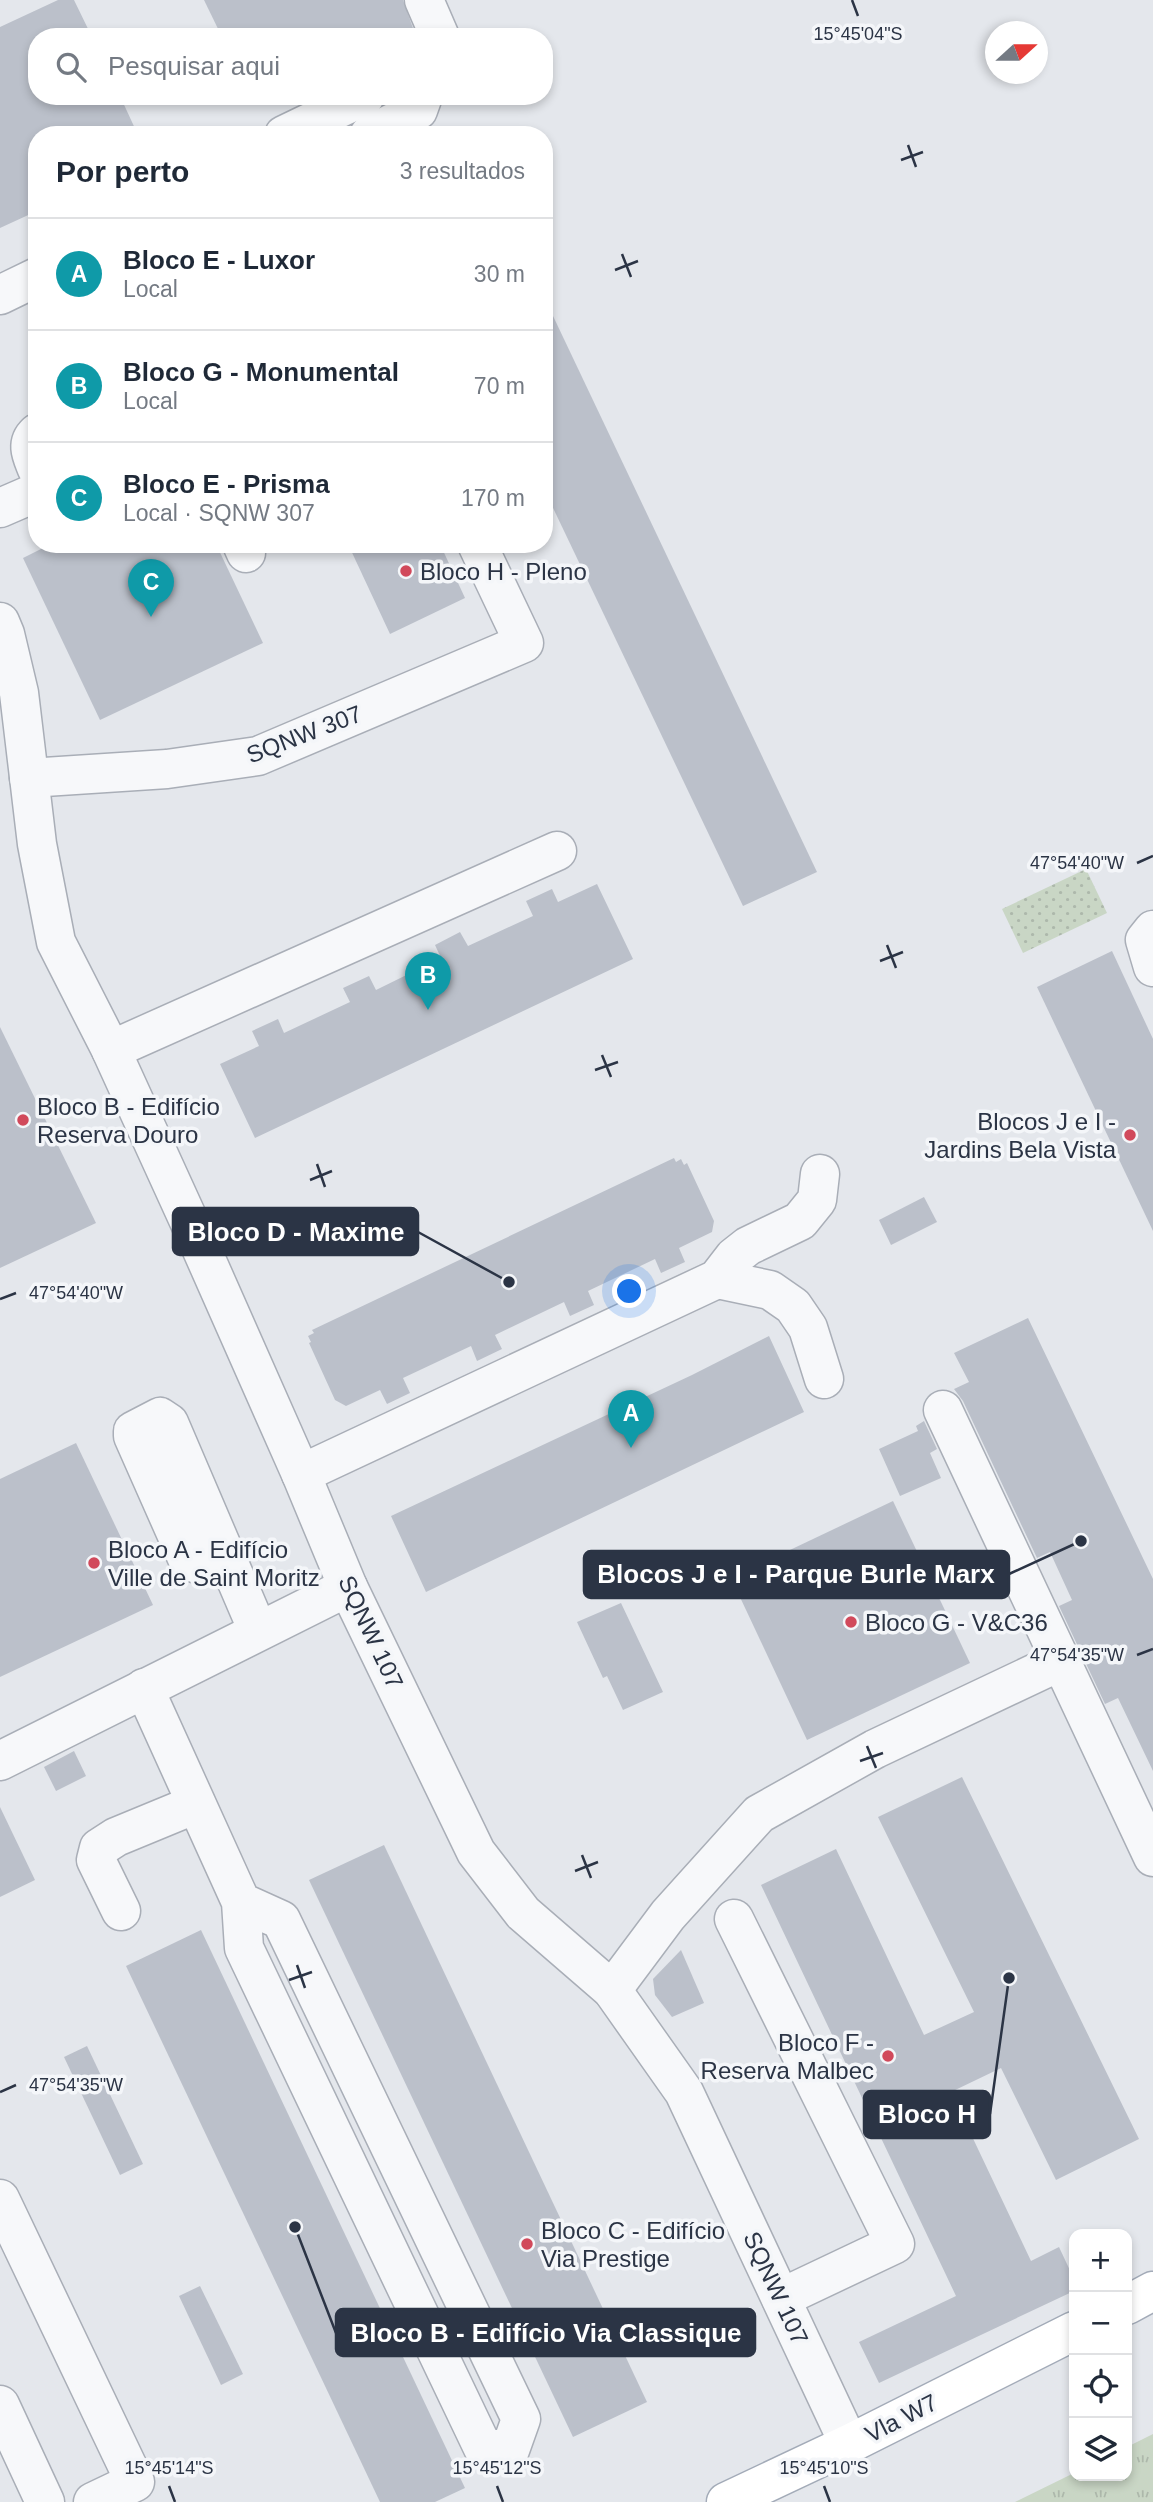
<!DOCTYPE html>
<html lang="pt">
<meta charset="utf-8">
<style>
:root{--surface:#fff;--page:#f6f6f7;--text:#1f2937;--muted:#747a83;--line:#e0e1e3;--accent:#d93025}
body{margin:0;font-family:Helvetica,sans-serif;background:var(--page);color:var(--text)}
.controls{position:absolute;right:21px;bottom:21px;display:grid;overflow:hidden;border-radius:14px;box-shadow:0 4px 10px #0003}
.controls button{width:63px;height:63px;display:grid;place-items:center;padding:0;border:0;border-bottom:2px solid var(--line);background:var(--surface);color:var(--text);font:35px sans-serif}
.compass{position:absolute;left:985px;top:21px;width:63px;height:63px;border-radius:50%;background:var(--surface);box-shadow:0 4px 10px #0003;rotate:69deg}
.you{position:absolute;left:630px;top:1292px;width:24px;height:24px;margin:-18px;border:5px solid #fff;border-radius:50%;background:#1a73e8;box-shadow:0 0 0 10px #1a73e833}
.badge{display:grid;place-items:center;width:46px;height:46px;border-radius:50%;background:var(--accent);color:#fff;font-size:23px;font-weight:700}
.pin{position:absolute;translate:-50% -58px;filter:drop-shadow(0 2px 4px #0008)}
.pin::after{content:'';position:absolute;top:37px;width:24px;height:21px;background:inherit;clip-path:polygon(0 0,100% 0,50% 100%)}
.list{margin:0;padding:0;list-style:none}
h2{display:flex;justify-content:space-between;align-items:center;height:91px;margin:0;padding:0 28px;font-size:30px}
h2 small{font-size:23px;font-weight:400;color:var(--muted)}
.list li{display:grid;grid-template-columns:46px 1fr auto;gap:21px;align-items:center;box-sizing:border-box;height:112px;padding:0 28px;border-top:2px solid var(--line)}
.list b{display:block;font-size:26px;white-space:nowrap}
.list p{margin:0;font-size:23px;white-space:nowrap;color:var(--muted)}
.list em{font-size:23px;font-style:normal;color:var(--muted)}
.icon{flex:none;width:38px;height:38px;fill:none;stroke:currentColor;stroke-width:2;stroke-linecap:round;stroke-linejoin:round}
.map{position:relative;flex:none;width:1153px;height:2502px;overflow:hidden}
.search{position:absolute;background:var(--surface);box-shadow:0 4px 10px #0003;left:28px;top:28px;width:525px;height:77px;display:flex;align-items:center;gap:18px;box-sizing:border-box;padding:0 24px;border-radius:28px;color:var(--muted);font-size:26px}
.panel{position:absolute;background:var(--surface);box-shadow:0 4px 10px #0003;left:28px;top:126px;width:525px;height:427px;border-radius:28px}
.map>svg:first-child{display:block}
.grass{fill:url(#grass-dots)}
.park{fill:url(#park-tufts)}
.building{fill:#bbc0ca}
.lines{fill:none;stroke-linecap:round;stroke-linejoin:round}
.minor-casing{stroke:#a9aeb7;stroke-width:41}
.major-casing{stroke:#a3abb8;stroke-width:41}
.minor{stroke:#f7f8fa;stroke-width:38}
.major{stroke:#fff;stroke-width:38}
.ticks{fill:none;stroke:#2b3445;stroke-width:2.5}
.poi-dot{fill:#d1495b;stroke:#f4f6f9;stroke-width:2.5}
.labels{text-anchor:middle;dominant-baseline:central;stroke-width:7;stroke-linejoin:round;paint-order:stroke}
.poi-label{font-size:24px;fill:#2b3445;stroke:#f4f6f9;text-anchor:start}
.street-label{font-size:24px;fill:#2b3445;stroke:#f4f6f9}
.ticks-label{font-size:18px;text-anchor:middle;fill:#2b3445;stroke:#f4f6f9;stroke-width:7;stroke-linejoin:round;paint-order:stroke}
.leader{fill:none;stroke:#2b3445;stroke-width:2.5}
.callout-dot{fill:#2b3445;stroke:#f4f6f9;stroke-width:2.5}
.callout{fill:#2b3445;stroke:#2b3445;stroke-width:2.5}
.callout-label{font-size:26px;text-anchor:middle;font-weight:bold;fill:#fff}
</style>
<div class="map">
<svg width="1153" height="2502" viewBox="0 0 1153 2502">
<defs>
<pattern id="grass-dots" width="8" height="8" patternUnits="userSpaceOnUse" patternTransform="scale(1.75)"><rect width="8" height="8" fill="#c9d6c5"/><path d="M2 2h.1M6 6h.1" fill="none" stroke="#adb8ab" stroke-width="1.8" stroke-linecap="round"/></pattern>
<pattern id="park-tufts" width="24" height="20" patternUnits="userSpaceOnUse" patternTransform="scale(1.75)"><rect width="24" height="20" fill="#c9d6c5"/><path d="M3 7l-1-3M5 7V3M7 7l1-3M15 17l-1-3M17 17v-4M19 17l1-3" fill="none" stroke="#adb8ab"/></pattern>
</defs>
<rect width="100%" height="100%" fill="#e4e7ec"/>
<!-- grass -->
<path class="grass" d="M 1086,869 L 1107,913 L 1023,953 L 1002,909 Z"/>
<!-- park -->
<path class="park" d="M 1153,2434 L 1153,2502 L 1015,2502 L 1074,2473 L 1074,2476 L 1127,2476 L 1127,2447 Z"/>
<!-- building -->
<g class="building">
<path d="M 58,0 L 74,0 L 92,37 L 37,37 L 37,96 L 120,96 L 138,135 L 37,135 L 37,211 L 0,228 L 0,27 Z"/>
<path d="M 204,0 L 403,0 L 414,31 L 403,37 L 222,37 Z"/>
<path d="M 544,297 L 817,872 L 743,906 L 544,489 Z"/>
<path d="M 51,544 L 216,544 L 263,643 L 100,720 L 23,558 Z"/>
<path d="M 348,544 L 440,544 L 465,598 L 390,634 Z"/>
<path d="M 597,884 L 633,959 L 255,1138 L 220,1064 L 259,1046 L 252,1031 L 278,1019 L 284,1033 L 350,1002 L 343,988 L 369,976 L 376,990 L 441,958 L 435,945 L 460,932 L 468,946 L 533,916 L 526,901 L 552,889 L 558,902 Z"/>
<path d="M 1112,951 L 1153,1039 L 1153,1231 L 1037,987 Z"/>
<path d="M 0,1027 L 96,1223 L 0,1268 Z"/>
<path d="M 674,1158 L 676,1162 L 681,1159 L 684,1165 L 687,1163 L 714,1221 L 712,1232 L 679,1248 L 685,1262 L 661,1273 L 655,1259 L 588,1291 L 594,1305 L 570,1316 L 564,1302 L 495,1335 L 502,1349 L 477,1361 L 471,1346 L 403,1378 L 410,1393 L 387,1404 L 380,1390 L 346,1406 L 335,1400 L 309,1343 L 311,1342 L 308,1336 L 314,1333 L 312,1330 Z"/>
<path d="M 924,1197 L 937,1222 L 891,1245 L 879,1220 Z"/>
<path d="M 1028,1318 L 1153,1579 L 1153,1771 L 1118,1698 L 1105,1704 L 1059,1606 L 1072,1600 L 1050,1552 L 1037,1558 L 963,1401 L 954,1389 L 969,1382 L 954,1353 Z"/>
<path d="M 769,1336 L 804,1412 L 426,1592 L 391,1516 L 692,1375 Z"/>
<path d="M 924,1421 L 937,1449 L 930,1453 L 941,1478 L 900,1496 L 879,1449 L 918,1431 L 916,1426 Z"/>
<path d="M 76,1443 L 153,1605 L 0,1677 L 0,1479 Z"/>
<path d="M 893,1501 L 970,1663 L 807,1740 L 731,1578 Z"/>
<path d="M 621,1603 L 663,1692 L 623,1710 L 607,1676 L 603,1678 L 577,1622 Z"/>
<path d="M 74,1751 L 86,1776 L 56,1791 L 44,1767 Z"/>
<path d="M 962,1777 L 1139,2139 L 1056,2180 L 1001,2068 L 951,2092 L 1031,2261 L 1059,2247 L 1074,2279 L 1074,2291 L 879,2383 L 859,2342 L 956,2296 L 761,1885 L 836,1849 L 924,2035 L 974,2012 L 878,1817 Z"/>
<path d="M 0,1807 L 35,1880 L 0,1897 Z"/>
<path d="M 384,1845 L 647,2402 L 573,2437 L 309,1880 Z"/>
<path d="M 201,1930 L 465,2488 L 435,2502 L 380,2502 L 126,1966 Z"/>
<path d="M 681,1950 L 704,2003 L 672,2017 L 655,1995 L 653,1979 Z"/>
<path d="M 87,2046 L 143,2164 L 120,2175 L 64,2057 Z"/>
<path d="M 200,2286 L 243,2374 L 221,2385 L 179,2296 Z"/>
</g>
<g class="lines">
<!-- minor casing -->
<g class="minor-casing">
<g id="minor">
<path d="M 424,0 L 440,37"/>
<path d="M 284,135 L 365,96"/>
<path d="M 369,135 L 418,110 L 423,96"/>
<path d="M 0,295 L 37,277"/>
<path d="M 37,433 C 25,444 32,456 37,469"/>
<path d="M 0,508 L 37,492"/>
<path d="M 242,544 L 246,553"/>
<path d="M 0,622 L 5,634 L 19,693 L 37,844 L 56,942 L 111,1050 L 194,1232 L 301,1474 L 348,1587 L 476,1852 L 523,1913 L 612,1990 L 684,2092 L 849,2444"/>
<path d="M 29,778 L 167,769 L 258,756 L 524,643 L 477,544"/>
<path d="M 1153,930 L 1145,940 L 1153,967"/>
<path d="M 111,1050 L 557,851"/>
<path d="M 717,1279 L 770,1290 L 793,1306 L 808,1328 L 824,1379"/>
<path d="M 943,1410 L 1153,1857"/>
<path d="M 301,1474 L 717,1279 L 734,1257 L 748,1246 L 800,1221 L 817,1200 L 820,1174"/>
<path d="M 224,1556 C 210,1562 199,1570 187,1558 L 133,1436 L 133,1431 L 160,1417 L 169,1423 L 258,1631"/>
<path d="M 144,1688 L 241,1902 L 244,1948 L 483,2448 L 510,2450 L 521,2419 L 281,1920 L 241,1902"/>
<path d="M 0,1761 L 348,1587"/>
<path d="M 121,1911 L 96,1860 L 99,1848 L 116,1837 L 196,1804"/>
<path d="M 734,1919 L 895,2244 L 781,2298"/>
<path d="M 612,1990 L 668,1915 L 759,1814 L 875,1749 L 1061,1661"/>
<path d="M 0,2199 L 135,2482 L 93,2502"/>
<path d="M 0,2405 L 45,2502"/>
</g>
</g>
<!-- major casing -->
<g class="major-casing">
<g id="major">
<path d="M 1127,2305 L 1153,2291"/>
<path d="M 726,2502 L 849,2444 L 1074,2331"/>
</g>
</g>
<!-- minor -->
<use href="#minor" class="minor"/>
<!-- major -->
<use href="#major" class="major"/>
</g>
<!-- ticks -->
<path class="ticks" d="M 852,0 L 858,16M 908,145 L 916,167M 901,160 L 923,152M 622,254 L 631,277M 615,270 L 638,261M 1137,863 L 1153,856M 887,945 L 896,968M 880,961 L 903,952M 602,1055 L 611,1077M 595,1070 L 618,1062M 317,1164 L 325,1187M 310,1180 L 332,1171M 0,1299 L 16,1293M 1137,1655 L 1153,1649M 867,1746 L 876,1768M 860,1761 L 883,1753M 582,1855 L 591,1878M 575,1871 L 598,1862M 297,1965 L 305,1988M 289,1980 L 312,1972M 0,2092 L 16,2085M 169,2486 L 175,2502M 497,2486 L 503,2502M 824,2486 L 830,2502"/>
<!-- markers -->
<g class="poi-dot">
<circle cx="406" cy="571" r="7"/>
<circle cx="23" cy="1120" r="7"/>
<circle cx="1130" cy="1135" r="7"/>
<circle cx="94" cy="1563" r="7"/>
<circle cx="851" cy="1622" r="7"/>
<circle cx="888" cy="2056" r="7"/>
<circle cx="527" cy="2244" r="7"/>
</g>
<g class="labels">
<!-- poi labels -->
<g class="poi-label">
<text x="420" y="571">Bloco H - Pleno</text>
<text x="37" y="1106">Bloco B - Edifício<tspan x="37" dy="28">Reserva Douro</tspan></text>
<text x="1116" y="1121" text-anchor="end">Blocos J e I -<tspan x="1116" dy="28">Jardins Bela Vista</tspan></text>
<text x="108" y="1549">Bloco A - Edifício<tspan x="108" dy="28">Ville de Saint Moritz</tspan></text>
<text x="865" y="1622">Bloco G - V&amp;C36</text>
<text x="874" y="2042" text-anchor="end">Bloco F -<tspan x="874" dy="28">Reserva Malbec</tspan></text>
<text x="541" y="2230">Bloco C - Edifício<tspan x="541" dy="28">Via Prestige</tspan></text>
</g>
<!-- street labels -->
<g class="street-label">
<text transform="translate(304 734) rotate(-21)">SQNW 307</text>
<text transform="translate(371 1632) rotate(65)">SQNW 107</text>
<text transform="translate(776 2288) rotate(65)">SQNW 107</text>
<text transform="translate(901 2418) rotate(-27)">Vla W7</text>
</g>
</g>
<g class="ticks-label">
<text x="858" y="40">15°45'04"S</text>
<text x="1077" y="869">47°54'40"W</text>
<text x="76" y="1299">47°54'40"W</text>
<text x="1077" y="1661">47°54'35"W</text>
<text x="76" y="2091">47°54'35"W</text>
<text x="169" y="2474">15°45'14"S</text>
<text x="497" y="2474">15°45'12"S</text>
<text x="824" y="2474">15°45'10"S</text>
</g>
<!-- callouts -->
<path class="leader" d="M509 1282L418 1232M1081 1541L1009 1574M1009 1978L990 2114M295 2227L336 2333"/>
<g class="callout-dot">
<circle cx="509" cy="1282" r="7"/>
<circle cx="1081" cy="1541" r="7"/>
<circle cx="1009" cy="1978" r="7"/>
<circle cx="295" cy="2227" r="7"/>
</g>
<g class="callout">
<rect x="173" y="1208" width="245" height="47" rx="7"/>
<rect x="584" y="1551" width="425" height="47" rx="7"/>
<rect x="864" y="2091" width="126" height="47" rx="7"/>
<rect x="336" y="2309" width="419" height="47" rx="7"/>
</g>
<g class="callout-label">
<text x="296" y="1241">Bloco D - Maxime</text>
<text x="796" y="1583">Blocos J e I - Parque Burle Marx</text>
<text x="927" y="2123">Bloco H</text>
<text x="546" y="2342">Bloco B - Edifício Via Classique</text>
</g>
</svg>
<div class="controls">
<button>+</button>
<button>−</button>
<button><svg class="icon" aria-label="locate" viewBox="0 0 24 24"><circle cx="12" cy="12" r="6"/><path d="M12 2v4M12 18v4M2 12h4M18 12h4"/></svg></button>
<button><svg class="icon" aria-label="layers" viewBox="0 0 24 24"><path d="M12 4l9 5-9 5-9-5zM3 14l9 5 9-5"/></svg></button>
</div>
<svg class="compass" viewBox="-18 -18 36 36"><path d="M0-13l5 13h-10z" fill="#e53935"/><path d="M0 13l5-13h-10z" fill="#747a83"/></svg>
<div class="you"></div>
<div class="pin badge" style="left:631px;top:1448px;background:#0f9aa8">A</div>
<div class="pin badge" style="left:428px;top:1010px;background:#0f9aa8">B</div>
<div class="pin badge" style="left:151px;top:617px;background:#0f9aa8">C</div>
<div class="search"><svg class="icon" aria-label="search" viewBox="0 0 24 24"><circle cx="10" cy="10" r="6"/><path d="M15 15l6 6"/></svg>Pesquisar aqui</div>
<section class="panel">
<h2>Por perto<small>3 resultados</small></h2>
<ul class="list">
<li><span class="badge" style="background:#0f9aa8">A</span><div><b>Bloco E - Luxor</b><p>Local</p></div><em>30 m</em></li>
<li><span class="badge" style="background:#0f9aa8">B</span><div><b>Bloco G - Monumental</b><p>Local</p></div><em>70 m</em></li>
<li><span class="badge" style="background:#0f9aa8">C</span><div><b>Bloco E - Prisma</b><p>Local · SQNW 307</p></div><em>170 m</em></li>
</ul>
</section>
</div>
